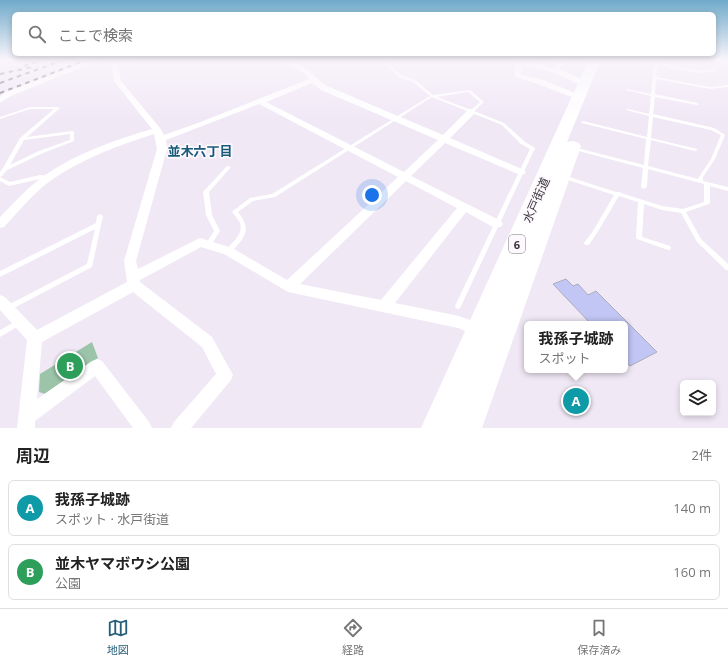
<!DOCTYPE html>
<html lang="ja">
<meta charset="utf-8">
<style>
:root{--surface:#fff;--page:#f6f6f6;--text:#222;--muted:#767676;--line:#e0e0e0;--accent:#265e78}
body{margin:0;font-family:"Open Sans","Noto Sans JP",sans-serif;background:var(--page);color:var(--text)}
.controls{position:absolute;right:12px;bottom:12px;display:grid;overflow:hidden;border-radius:6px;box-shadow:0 2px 6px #0003}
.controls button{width:36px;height:36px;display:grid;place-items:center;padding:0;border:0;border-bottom:1px solid var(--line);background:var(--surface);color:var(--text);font:20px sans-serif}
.you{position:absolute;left:372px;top:195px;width:14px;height:14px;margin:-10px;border:3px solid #fff;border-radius:50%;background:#1a73e8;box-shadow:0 0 0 6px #1a73e833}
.badge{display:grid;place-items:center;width:26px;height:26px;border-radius:50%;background:var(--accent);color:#fff;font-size:13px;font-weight:700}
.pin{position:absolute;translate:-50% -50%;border:2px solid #fff;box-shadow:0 1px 4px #0006}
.popup{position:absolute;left:524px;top:321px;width:104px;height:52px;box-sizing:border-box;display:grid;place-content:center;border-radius:6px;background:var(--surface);filter:drop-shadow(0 1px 3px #0005);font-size:13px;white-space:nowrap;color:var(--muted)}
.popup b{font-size:15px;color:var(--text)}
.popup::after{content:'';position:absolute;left:50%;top:100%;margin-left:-8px;border:8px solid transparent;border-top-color:var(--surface)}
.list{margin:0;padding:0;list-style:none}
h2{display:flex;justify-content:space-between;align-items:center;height:52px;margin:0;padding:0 16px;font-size:17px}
h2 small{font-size:13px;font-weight:400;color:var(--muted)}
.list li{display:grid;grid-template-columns:26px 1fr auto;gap:12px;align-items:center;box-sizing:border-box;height:56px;margin:0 8px 8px;padding:0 8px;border:1px solid var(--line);border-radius:6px}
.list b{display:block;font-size:15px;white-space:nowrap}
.list p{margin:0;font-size:13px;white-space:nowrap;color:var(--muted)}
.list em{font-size:13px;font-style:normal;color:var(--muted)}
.icon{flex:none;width:22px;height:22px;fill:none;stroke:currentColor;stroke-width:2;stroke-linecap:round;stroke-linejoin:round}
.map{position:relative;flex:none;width:728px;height:428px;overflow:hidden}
.search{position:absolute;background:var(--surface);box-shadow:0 2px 6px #0003;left:12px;right:12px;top:12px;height:44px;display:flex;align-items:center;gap:10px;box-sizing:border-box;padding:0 14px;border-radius:6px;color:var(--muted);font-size:15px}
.sheet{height:180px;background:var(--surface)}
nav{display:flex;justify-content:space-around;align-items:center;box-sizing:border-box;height:56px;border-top:1px solid var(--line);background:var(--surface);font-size:11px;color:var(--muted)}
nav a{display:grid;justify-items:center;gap:2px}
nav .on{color:var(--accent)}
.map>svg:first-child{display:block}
.green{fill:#9bc4a9}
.building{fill:#c2c6f5;stroke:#abadbb}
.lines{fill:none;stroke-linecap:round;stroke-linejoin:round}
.lane{fill:#fff;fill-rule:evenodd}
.street{fill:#fff;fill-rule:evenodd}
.secondary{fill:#fff;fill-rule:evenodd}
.highway{fill:#fff;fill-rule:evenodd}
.rail{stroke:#7a757d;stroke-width:2;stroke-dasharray:4.5 4.5;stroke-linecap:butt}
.labels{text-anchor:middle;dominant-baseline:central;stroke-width:3.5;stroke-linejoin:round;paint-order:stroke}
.shield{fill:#fcf8fe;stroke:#737075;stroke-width:1}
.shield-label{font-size:11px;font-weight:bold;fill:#38353a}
.street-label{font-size:12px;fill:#38353a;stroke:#fcf8fe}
.neighbourhood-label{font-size:13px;font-weight:bold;fill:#175b78;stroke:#fcf8fe}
</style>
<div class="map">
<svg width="728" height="428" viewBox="0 0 728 428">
<rect width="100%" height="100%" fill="#f1e8f6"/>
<!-- green -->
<path class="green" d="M 92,342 L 98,358 L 48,395 L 39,392 L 40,374 Z"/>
<!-- building -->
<path class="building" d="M 566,279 L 573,286 L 578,284 L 588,295 L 596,291 L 657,352 L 630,366 L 625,361 L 625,324 L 591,324 L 553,284 Z"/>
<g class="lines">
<!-- lane -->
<g class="lane">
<path d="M 135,59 L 142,59 L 114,65 L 112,64 Z"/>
<path d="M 352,59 L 366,59 C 363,61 355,61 352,59 Z"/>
<path d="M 380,59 L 384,59 L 401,75 L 415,80 L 433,95 L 470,90 L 484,102 L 474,111 L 504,123 L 525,142 L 535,148 L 461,306 L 460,308 L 458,309 L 456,308 L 455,306 L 530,149 L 521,144 L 502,125 L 432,97 L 275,197 L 253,201 L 238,212 C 253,230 244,239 230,253 L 226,253 L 225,251 C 231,243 244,235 240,223 C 238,219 235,216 232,212 L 233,211 L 250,198 L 272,194 L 430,96 L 413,82 L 399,77 ZM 468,92 L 480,102 L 471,110 L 437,97 Z"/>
<path d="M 633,59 L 640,59 L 699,71 L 715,69 L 715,71 L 714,71 L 699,73 L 658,65 L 656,77 L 710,87 L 728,85 L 728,87 L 710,89 L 656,79 L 655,94 L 697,103 L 699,104 L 697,105 L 655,97 L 653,114 L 714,128 L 725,135 L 715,159 L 703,177 L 703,181 L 728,187 L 728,191 L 710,186 L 710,203 L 709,204 L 686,212 L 701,239 L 728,264 L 728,270 L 726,270 L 697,242 L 681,213 L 662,210 L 644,204 L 642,237 L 670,246 L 671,248 L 670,250 L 668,250 L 637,239 L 636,238 L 638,202 L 619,196 L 597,233 L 589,245 L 585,245 L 584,243 L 593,231 L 614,195 L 562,178 L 562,176 L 566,176 L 616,192 L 620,192 L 621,193 L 662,206 L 683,209 L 704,202 L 704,184 L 648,169 L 647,187 L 644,189 L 642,188 L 641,187 L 643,168 L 571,149 L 571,148 L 573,147 L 644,165 L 646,139 L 582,123 L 581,122 L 583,121 L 647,137 L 649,116 L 626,110 L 628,109 L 649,114 L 651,96 L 625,90 L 627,89 L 651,94 L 654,64 ZM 653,117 L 711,130 L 721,135 L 711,159 L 699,177 L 698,179 L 648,166 L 651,140 L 695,151 L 697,150 L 697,149 L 651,138 Z"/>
<path d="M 30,107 L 58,107 L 60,108 L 27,137 L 72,131 L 74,132 L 74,141 L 43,153 L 7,170 L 2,176 L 0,177 L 0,172 L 3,168 L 20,138 L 54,109 L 30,109 L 0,119 L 0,117 ZM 70,134 L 70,140 L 39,151 L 10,165 L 24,140 Z"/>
<path d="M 227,166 L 229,166 L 231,167 L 209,192 L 212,215 L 220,231 L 210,247 L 206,247 L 205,245 L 214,231 L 206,215 L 203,192 Z"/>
<path d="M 40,175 L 49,176 L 51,178 L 49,180 L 40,179 L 9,186 L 0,181 L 0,177 L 10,182 Z"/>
<path d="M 100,214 L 103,216 L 92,267 L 10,310 L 8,311 L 6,310 L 5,308 L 6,306 L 87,264 L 95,229 L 0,277 L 0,271 L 96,223 L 97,216 Z"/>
<path d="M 20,319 L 22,320 L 24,322 L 22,324 L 0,337 L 0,330 Z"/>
</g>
<!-- street -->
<g class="street">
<path d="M 4,59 L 15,59 L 0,64 L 0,60 Z"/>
<path d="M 93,59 L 102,59 L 11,96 L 0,103 L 0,97 L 5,92 Z"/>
<path d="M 110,59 L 116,59 L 121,81 L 160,128 L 164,135 L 198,123 L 309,79 L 306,74 L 281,59 C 300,59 312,76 327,86 L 443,135 L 469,109 L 475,109 L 475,113 L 450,138 L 524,170 L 526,172 L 524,174 L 518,174 L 445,143 L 411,176 L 501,221 L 503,224 L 501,227 L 493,227 L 466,212 L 395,303 L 459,316 L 486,326 L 488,331 L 486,336 L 481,337 L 458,328 L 288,292 L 224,254 L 201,247 L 140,280 L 140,282 L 212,337 L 233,375 L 231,380 L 191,428 L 171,428 L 174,422 L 216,374 L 202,347 L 133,292 L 42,342 L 37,399 L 92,361 L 97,359 L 102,361 L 149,422 L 152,428 L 133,428 L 95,376 L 35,421 L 35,428 L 17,428 L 27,340 L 0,310 L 0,295 L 5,297 L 37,330 L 127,282 L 124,261 L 157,149 L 154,134 C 120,145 83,158 53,179 C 34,192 20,210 4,227 L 0,228 L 0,217 C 14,203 28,187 45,175 C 77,153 115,140 152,129 L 114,81 ZM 312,83 L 321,90 L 438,140 L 404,172 L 266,102 ZM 259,104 L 398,177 L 287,280 L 232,248 L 200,238 L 138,269 L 136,261 L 167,149 L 166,140 ZM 406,181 L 457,208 L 381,300 L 300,284 Z"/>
<path d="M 510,59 L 518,59 L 553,68 L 562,59 L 569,59 L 559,69 L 588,82 L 588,86 L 582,86 L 552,72 L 521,65 L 521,75 L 544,80 L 584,97 L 580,99 L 577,99 L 538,84 L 515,77 L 515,63 Z"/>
</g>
<!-- secondary -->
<path class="secondary" d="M 715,59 L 728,60 L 728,66 Z"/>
<!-- highway -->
<path class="highway" d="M 589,59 L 601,59 L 567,142 L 573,141 L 579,143 L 581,146 L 482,428 L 421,428 Z"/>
<!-- rail -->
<g class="rail">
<path d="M 24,66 L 44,59"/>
<path d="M 0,74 L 32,67"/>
<path d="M 0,83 L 66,59"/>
<path d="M 0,93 L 89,59"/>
</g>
</g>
<!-- sky -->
<linearGradient id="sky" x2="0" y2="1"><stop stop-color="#70aaca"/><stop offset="0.5" stop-color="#f9f5fb"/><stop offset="1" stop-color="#f9f5fb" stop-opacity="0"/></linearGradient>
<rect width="728" height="119" fill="url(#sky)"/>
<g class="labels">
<!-- shield labels -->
<rect class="shield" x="509" y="235" width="16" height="18" rx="3"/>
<g class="shield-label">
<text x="517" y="244">6</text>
</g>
<!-- street labels -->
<g class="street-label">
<text transform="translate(536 200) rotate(-66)">水戸街道</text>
</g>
<!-- neighbourhood labels -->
<g class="neighbourhood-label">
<text x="200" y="151">並木六丁目</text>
</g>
</g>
</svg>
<div class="controls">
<button><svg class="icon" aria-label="layers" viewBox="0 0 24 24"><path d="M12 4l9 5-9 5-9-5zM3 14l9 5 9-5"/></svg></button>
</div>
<div class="you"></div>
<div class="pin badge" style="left:576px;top:401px;background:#0f9aa8">A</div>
<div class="popup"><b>我孫子城跡</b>スポット</div>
<div class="pin badge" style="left:70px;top:366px;background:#2e9e5b">B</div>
<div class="search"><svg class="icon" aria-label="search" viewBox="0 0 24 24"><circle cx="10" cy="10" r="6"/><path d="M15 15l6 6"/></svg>ここで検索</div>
</div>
<section class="sheet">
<h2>周辺<small>2件</small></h2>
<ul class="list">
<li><span class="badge" style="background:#0f9aa8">A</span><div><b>我孫子城跡</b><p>スポット · 水戸街道</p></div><em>140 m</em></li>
<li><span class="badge" style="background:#2e9e5b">B</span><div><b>並木ヤマボウシ公園</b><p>公園</p></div><em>160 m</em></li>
</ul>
</section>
<nav>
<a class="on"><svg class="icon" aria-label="map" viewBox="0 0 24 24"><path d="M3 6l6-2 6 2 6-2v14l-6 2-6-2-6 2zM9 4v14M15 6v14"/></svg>地図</a>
<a><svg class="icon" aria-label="directions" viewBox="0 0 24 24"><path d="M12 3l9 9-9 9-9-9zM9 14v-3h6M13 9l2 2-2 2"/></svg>経路</a>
<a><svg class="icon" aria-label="saved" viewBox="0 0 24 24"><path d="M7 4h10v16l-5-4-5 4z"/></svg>保存済み</a>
</nav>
